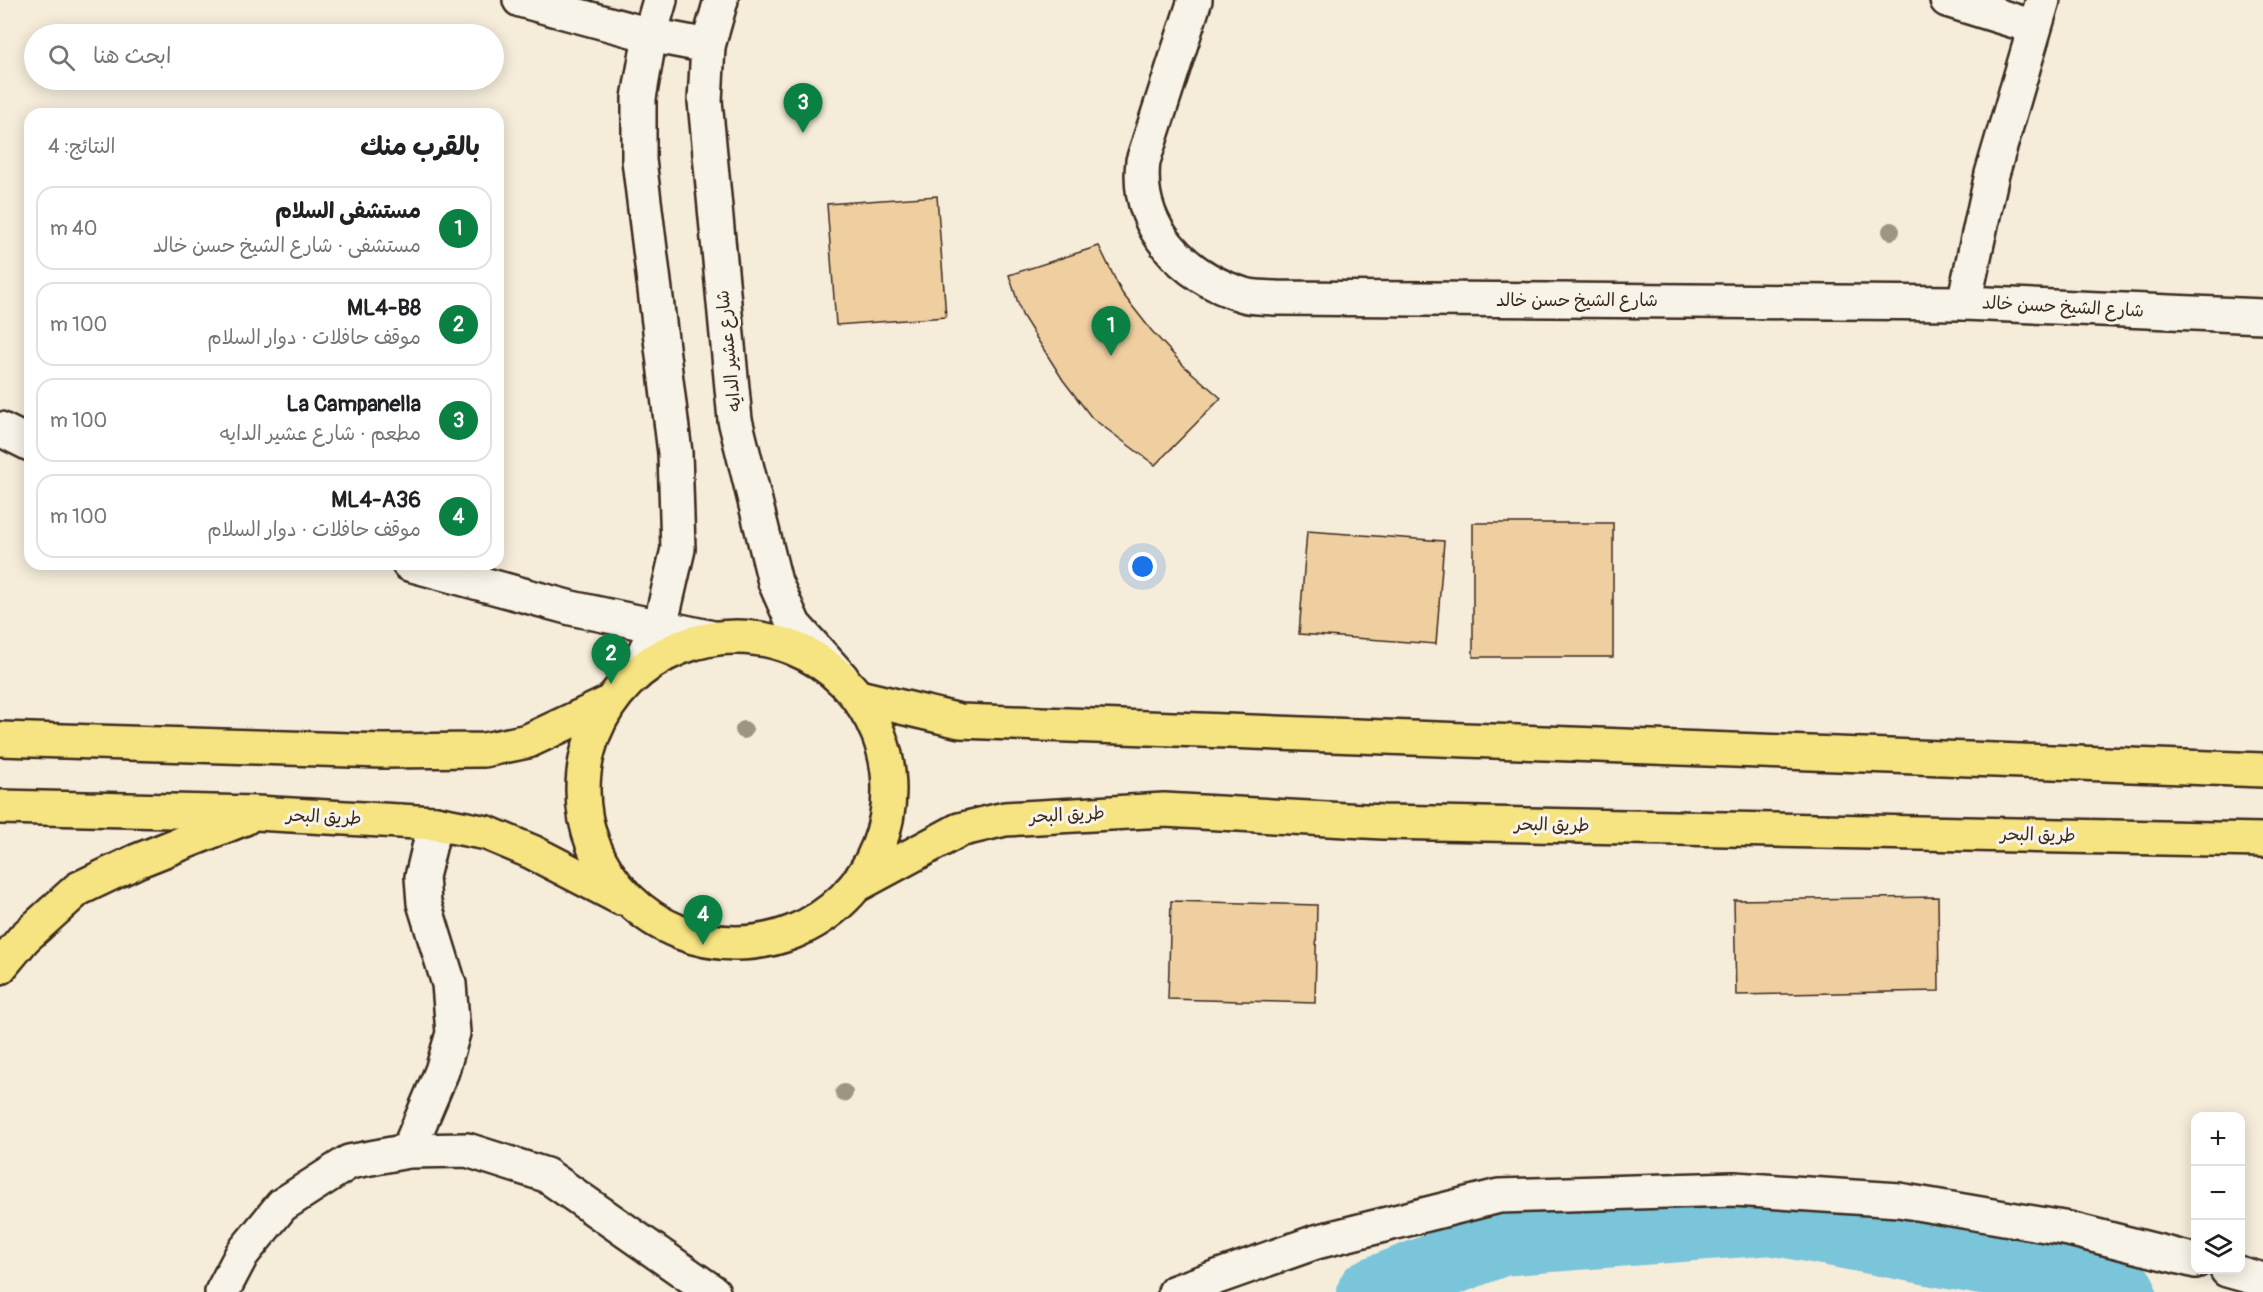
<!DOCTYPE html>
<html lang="ar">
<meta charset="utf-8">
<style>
:root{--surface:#fff;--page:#f6f6f6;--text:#202124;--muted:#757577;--line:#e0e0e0;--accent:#0b8043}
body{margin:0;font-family:Pangolin,"Playpen Sans Arabic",sans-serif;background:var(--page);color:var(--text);direction:rtl}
.controls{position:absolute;right:18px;bottom:18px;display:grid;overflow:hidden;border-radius:12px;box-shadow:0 3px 15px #0003}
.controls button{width:54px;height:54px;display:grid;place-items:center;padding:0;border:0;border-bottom:2px solid var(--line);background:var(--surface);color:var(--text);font:30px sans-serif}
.you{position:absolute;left:1143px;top:567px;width:21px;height:21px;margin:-15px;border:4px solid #fff;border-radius:50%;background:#1a73e8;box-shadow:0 0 0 9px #1a73e833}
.badge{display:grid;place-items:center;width:39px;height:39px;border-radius:50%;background:var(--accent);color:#fff;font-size:20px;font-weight:700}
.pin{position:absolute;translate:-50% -50px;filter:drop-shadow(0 2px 3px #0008)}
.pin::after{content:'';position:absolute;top:32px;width:21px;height:18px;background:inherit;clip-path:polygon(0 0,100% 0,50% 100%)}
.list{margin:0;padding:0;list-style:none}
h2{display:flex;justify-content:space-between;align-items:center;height:78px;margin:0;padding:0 24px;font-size:26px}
h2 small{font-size:20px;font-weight:400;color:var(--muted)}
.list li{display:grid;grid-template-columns:39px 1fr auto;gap:18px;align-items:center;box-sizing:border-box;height:84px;margin:0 12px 12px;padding:0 12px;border:2px solid var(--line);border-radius:18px}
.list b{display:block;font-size:22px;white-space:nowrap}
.list p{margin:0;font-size:20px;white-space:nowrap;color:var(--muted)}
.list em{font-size:20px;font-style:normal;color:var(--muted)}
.icon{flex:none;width:33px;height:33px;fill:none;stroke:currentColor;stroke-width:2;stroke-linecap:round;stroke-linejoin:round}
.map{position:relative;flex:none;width:2263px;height:1292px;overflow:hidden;direction:ltr}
.search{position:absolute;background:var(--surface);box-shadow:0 3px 15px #0003;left:24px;top:24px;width:480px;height:66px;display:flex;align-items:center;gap:15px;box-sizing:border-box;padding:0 21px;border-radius:33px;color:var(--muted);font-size:22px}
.panel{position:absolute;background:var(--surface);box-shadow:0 3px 15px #0003;left:24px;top:108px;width:480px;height:462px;border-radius:18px;direction:rtl}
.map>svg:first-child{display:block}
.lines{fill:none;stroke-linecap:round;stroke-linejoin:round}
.river{stroke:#7ac5da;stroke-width:68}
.building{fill:#efcea0;stroke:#3b2a1e;stroke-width:1.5}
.street-casing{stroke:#3b2a1e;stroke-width:38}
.secondary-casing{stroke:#3b2a1e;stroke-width:38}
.highway-casing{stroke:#3b2a1e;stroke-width:38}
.street{stroke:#f7f3e8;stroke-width:33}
.secondary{stroke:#f7f3e8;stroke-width:33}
.highway{stroke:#f6e381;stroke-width:33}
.tree{fill:#9c9681}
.labels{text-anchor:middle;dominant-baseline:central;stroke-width:6;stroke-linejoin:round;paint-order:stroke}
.street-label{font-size:18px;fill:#3b2a1e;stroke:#f7f3e8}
</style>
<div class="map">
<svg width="2263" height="1292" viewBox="0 0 2263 1292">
<rect width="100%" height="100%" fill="#f5ecda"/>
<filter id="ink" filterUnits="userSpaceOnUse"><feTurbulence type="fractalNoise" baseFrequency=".0167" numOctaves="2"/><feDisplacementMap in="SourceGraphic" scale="12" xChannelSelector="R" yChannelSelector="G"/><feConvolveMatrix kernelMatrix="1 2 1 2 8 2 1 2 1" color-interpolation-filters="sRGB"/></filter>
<g filter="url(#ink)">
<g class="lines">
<!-- river -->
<path class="river" d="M 1371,1292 L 1501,1242 L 1771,1221 L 2109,1285 L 2122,1292"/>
</g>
<!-- building -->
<g class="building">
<path d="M 937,196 L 946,317 L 836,325 L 827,204 Z"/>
<path d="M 1099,246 L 1122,293 L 1151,330 L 1184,366 L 1221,398 L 1155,465 L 1092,418 L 1063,380 L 1022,315 L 1009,275 Z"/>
<rect x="1473" y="523" width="140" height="134"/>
<path d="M 1307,531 L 1444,541 L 1436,644 L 1299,634 Z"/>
<path d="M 1938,897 L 1939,991 L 1736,995 L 1734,900 Z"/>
<path d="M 1171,901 L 1317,905 L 1315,1003 L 1168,999 Z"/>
</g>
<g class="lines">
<!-- street casing -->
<g class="street-casing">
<g id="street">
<path d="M 520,0 L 650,35 L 708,46"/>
<path d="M 1195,0 L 1143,161 C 1135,227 1184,277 1244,295 C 1254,298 1266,297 1276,298 L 1964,303 L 2263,316"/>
<path d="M 1947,0 L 2034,27"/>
<path d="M 1964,303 L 1992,174 L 2043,0"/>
<path d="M 408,1151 L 442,1071 L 453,1033 L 449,984 L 424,903 L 422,877 L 435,823"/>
<path d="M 2227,1270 L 2263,1280"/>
<path d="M 222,1292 L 242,1254 L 282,1205 L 349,1162 L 408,1151 L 467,1150 L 546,1175 L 713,1292"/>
<path d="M 1175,1292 L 1316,1242 L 1499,1196 L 1734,1189 L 1899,1200 L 2069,1229 L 2196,1261"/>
</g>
</g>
<!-- secondary casing -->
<g class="secondary-casing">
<g id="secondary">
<path d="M 721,0 L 708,46 L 705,101 L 735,420 L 775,582 L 794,625 L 842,678"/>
<path d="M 0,429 L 30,444"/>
<path d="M 409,564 L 571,608 L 713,638"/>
<path d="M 633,676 L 663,614 L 678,549 L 675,453 L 639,160 L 639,98 L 650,35 L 660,0"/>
</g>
</g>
<!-- highway casing -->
<g class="highway-casing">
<g id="highway">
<circle cx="736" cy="790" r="153"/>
<path d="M 859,697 L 960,721 L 2263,770"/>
<path d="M 0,739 L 383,751 L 484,750 L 528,741 L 609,703"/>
<path d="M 0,807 L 256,813 L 435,823 L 487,833 L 532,852 L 621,898"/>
<path d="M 857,885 L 959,830 L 1005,819 L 1164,810 L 1383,822 L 2263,840"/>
<path d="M 0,967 L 24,938 L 78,889 L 137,861 L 245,818"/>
</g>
</g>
<!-- street -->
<use href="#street" class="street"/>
<!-- secondary -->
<use href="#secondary" class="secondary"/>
<!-- highway -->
<use href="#highway" class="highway"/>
</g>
<!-- trees -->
<g class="tree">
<circle cx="1891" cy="231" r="9"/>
<circle cx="744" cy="730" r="9"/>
<circle cx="844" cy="1093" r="9"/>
</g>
</g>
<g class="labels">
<!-- street labels -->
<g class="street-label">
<text x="1577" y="300">شارع الشيخ حسن خالد</text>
<text transform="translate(2063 307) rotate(3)">شارع الشيخ حسن خالد</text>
<text transform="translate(729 351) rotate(-96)">شارع عشير الدايه</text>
<text transform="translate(1067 815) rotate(-3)">طريق البحر</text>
<text transform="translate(324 817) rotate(3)">طريق البحر</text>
<text transform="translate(1552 825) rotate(1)">طريق البحر</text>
<text transform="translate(2038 835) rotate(1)">طريق البحر</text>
</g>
</g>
</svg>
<div class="controls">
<button>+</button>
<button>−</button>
<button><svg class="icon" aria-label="layers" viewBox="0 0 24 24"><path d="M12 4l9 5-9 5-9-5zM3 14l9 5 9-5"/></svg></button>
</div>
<div class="you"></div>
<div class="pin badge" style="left:1111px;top:356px">1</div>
<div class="pin badge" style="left:611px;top:684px">2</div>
<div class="pin badge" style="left:803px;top:133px">3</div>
<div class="pin badge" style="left:703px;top:945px">4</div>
<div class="search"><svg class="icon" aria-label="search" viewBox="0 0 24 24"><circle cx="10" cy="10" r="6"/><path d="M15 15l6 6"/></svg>ابحث هنا</div>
<section class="panel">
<h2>بالقرب منك<small>النتائج: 4</small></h2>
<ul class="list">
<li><span class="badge">1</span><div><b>مستشفى السلام</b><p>مستشفى · شارع الشيخ حسن خالد</p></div><em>40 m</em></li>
<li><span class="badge">2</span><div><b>ML4-B8</b><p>موقف حافلات · دوار السلام</p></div><em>100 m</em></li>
<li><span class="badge">3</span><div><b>La Campanella</b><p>مطعم · شارع عشير الدايه</p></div><em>100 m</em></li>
<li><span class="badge">4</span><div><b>ML4-A36</b><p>موقف حافلات · دوار السلام</p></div><em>100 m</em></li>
</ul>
</section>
</div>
